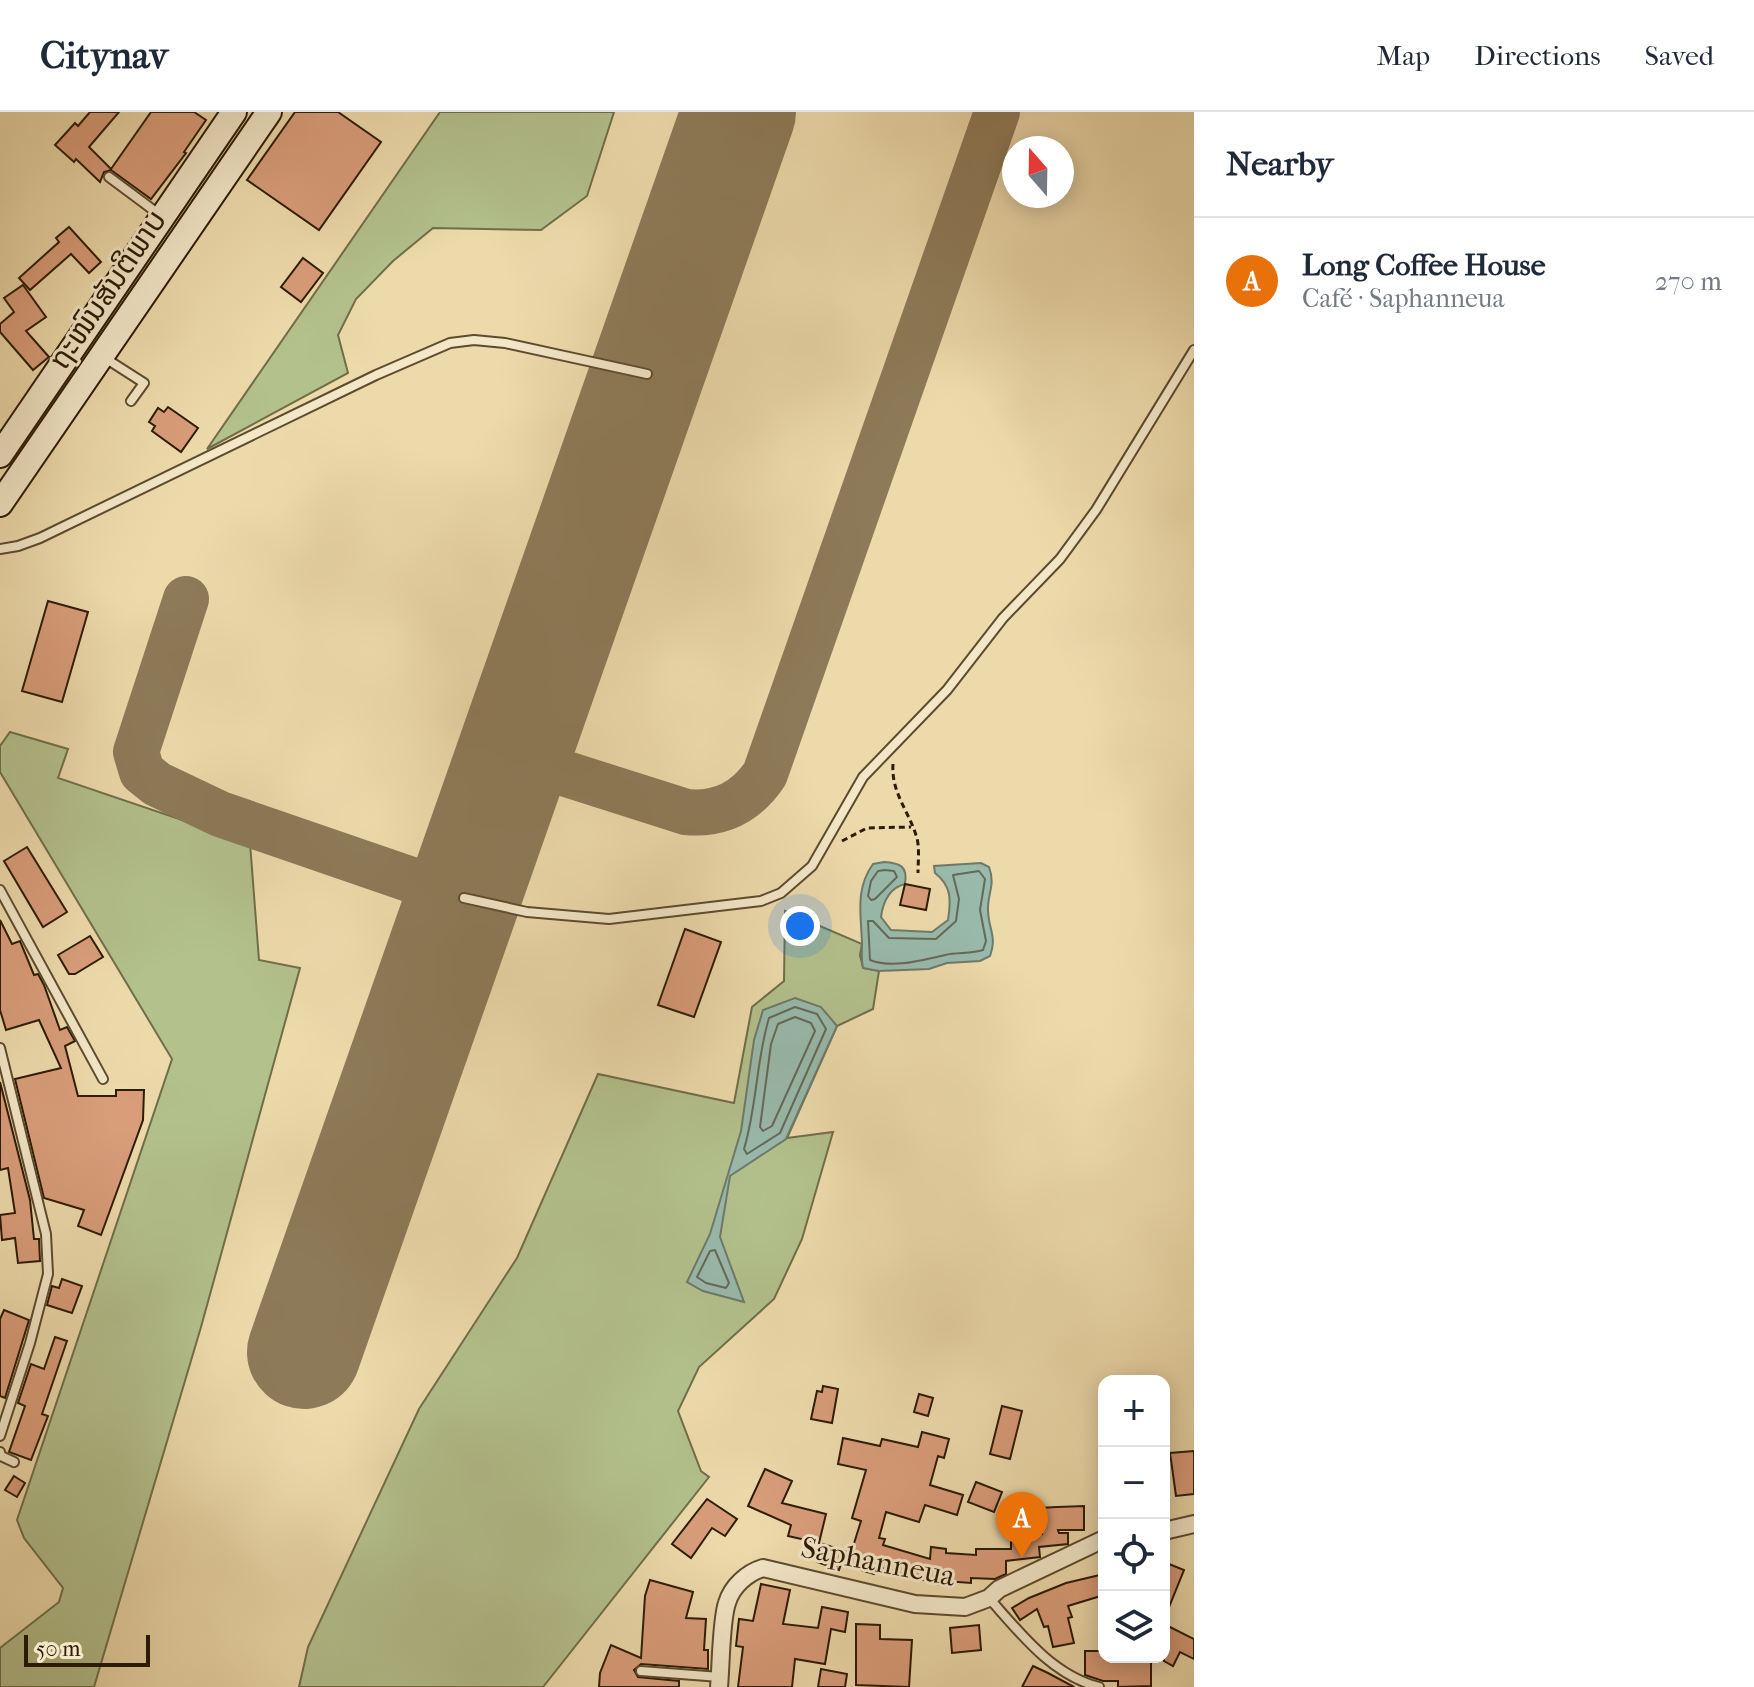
<!DOCTYPE html>
<meta charset="utf-8">
<style>
:root{--surface:#fff;--page:#f2f2f3;--text:#1f2937;--muted:#747a83;--line:#e0e1e3;--accent:#ea580c}
body{margin:0;font-family:"IM FELL French Canon","Noto Sans Lao",serif;background:var(--page);color:var(--text)}
.controls{position:absolute;right:24px;bottom:24px;display:grid;overflow:hidden;border-radius:16px;box-shadow:0 4px 20px #0003}
.controls button{width:72px;height:72px;display:grid;place-items:center;padding:0;border:0;border-bottom:2px solid var(--line);background:var(--surface);color:var(--text);font:40px sans-serif}
.compass{position:absolute;left:1002px;top:24px;width:72px;height:72px;border-radius:50%;background:var(--surface);box-shadow:0 4px 20px #0003;rotate:340deg}
.scale{position:absolute;left:24px;bottom:20px;width:126px;box-sizing:border-box;padding-left:8px;border:4px solid #2d1b05;border-top:0;font-size:22px;line-height:28px;white-space:nowrap;color:#2d1b05;-webkit-text-stroke:6px #f3e7c8;paint-order:stroke}
.you{position:absolute;left:800px;top:814px;width:28px;height:28px;margin:-20px;border:6px solid #fff;border-radius:50%;background:#1a73e8;box-shadow:0 0 0 12px #1a73e833}
.badge{display:grid;place-items:center;width:52px;height:52px;border-radius:50%;background:var(--accent);color:#fff;font-size:26px;font-weight:700}
.pin{position:absolute;translate:-50% -66px;filter:drop-shadow(0 2px 4px #0008)}
.pin::after{content:'';position:absolute;top:42px;width:28px;height:24px;background:inherit;clip-path:polygon(0 0,100% 0,50% 100%)}
.list{margin:0;padding:0;list-style:none}
h2{display:flex;justify-content:space-between;align-items:center;height:104px;margin:0;padding:0 32px;font-size:34px}
h2 small{font-size:26px;font-weight:400;color:var(--muted)}
.list li{display:grid;grid-template-columns:52px 1fr auto;gap:24px;align-items:center;box-sizing:border-box;height:128px;padding:0 32px;border-top:2px solid var(--line)}
.list b{display:block;font-size:30px;white-space:nowrap}
.list p{margin:0;font-size:26px;white-space:nowrap;color:var(--muted)}
.list em{font-size:26px;font-style:normal;color:var(--muted)}
.icon{flex:none;width:44px;height:44px;fill:none;stroke:currentColor;stroke-width:2;stroke-linecap:round;stroke-linejoin:round}
.map{position:relative;flex:none;width:1194px;height:1575px;overflow:hidden}
header{display:flex;align-items:center;gap:48px;box-sizing:border-box;height:112px;padding:0 40px;background:var(--surface);border-bottom:2px solid var(--line)}
header strong{font-size:38px}
nav{display:flex;gap:44px;margin-inline-start:auto;font-size:28px}
main{display:flex}
aside{flex:1;background:var(--surface)}
.map>svg:first-child{display:block}
.green{fill:#b3c18d;stroke:#706e49;stroke-width:2}
.water{fill:#99baac;stroke:#6e7a69;stroke-width:2}
.lines{fill:none;stroke-linecap:round;stroke-linejoin:round}
.shore{stroke:#636a58;stroke-width:2}
.taxiway{stroke:#8d7a58;stroke-width:46}
.runway{stroke:#8d7a58;stroke-width:114}
.building{fill:#d99d7a;stroke:#2d1b05;stroke-width:2}
.lane-casing{stroke:#5d4b2e;stroke-width:12}
.street-casing{stroke:#5d4b2e;stroke-width:20}
.secondary-casing{stroke:#2d1b05;stroke-width:28}
.path{stroke:#2d1b05;stroke-width:3;stroke-dasharray:6 4;stroke-linecap:butt}
.lane{stroke:#f3e7c8;stroke-width:8}
.street{stroke:#f3e7c8;stroke-width:16}
.secondary{stroke:#f3e7c8;stroke-width:24}
.labels{text-anchor:middle;dominant-baseline:central;stroke-width:6;stroke-linejoin:round;paint-order:stroke}
.street-label{font-size:30px;fill:#2d1b05;stroke:#f3e7c8}
</style>
<header>
<strong>Citynav</strong>
<nav><a>Map</a><a>Directions</a><a>Saved</a></nav>
</header>
<main>
<div class="map">
<svg width="1194" height="1575" viewBox="0 0 1194 1575">
<rect width="100%" height="100%" fill="#eddaab"/>
<filter id="stains"><feTurbulence type="fractalNoise" baseFrequency=".0025" numOctaves="4"/><feColorMatrix values="0 0 0 0 .2 0 0 0 0 .09 0 0 0 0 .02 0 0 0 .5 -.17"/></filter>
<radialGradient id="worn" r=".72"><stop offset=".6" stop-color="#630" stop-opacity="0"/><stop offset="1" stop-color="#630" stop-opacity=".3"/></radialGradient>
<!-- green -->
<g class="green">
<path d="M 440,0 L 614,0 L 587,84 L 541,118 L 433,116 L 393,149 L 356,187 L 338,223 L 348,261 L 207,337 Z"/>
<path d="M 10,620 L 68,637 L 58,666 L 250,731 L 259,848 L 300,856 L 201,1215 L 94,1575 L 0,1575 L 0,1536 L 59,1490 L 63,1476 L 24,1426 L 17,1408 L 172,947 L 0,660 L 0,634 Z"/>
<path d="M 785,799 L 862,832 L 860,843 L 863,856 L 879,859 L 873,897 L 837,914 L 787,1026 L 833,1020 L 802,1127 L 774,1187 L 699,1255 L 678,1299 L 701,1359 L 709,1365 L 543,1575 L 299,1575 L 308,1535 L 419,1297 L 517,1146 L 598,962 L 734,991 L 752,895 L 784,869 Z"/>
</g>
<!-- water -->
<g class="water">
<path d="M 884,750 C 900,751 908,754 905,772 C 889,776 883,790 881,805 L 891,818 L 932,820 L 948,808 C 951,789 952,774 935,761 L 934,754 L 981,751 L 989,755 C 996,773 987,782 988,799 C 989,819 997,824 990,844 L 980,849 L 947,851 L 929,857 L 879,859 L 863,856 C 861,846 862,841 862,831 C 861,802 855,777 873,752 Z"/>
<path d="M 795,886 L 821,895 L 837,914 L 786,1027 L 730,1064 L 720,1125 L 744,1190 L 703,1179 L 687,1170 L 710,1122 L 741,1019 L 754,928 L 763,898 Z"/>
</g>
<g class="lines">
<!-- shore -->
<g class="shore">
<path d="M 885,758 L 894,759 L 897,765 L 875,787 L 871,788 L 868,784 L 871,769 L 878,759 Z"/>
<path d="M 979,759 L 985,767 L 980,798 L 986,829 L 983,838 C 971,842 957,840 945,843 C 922,848 893,857 870,848 L 868,809 L 873,809 L 889,826 L 936,827 L 956,809 L 959,787 L 953,763 Z"/>
<path d="M 795,895 L 817,902 L 826,917 L 780,1021 L 747,1042 L 744,1037 C 757,994 756,949 769,906 Z"/>
<path d="M 795,905 L 811,911 L 815,919 L 772,1014 L 763,1019 L 760,1015 L 771,932 L 778,912 Z"/>
<path d="M 715,1138 L 729,1171 L 726,1176 L 706,1171 L 697,1165 L 710,1139 Z"/>
</g>
<!-- taxiway -->
<g class="taxiway">
<path d="M 186,487 L 136,640 L 142,660 L 157,672 L 220,702 L 464,786"/>
<path d="M 513,645 L 686,700 C 720,703 746,690 765,662 L 997,0"/>
</g>
<!-- runway -->
<path class="runway" d="M 304,1240 L 739,0"/>
</g>
<!-- building -->
<g class="building">
<path d="M 90,0 L 119,0 L 89,35 L 111,57 L 151,0 L 194,0 L 206,8 L 184,40 L 186,41 L 151,87 L 111,58 L 104,60 L 100,70 L 76,47 L 74,50 L 55,33 L 75,11 L 78,14 Z"/>
<path d="M 295,0 L 338,0 L 381,30 L 319,118 L 247,68 Z"/>
<path d="M 69,115 L 101,150 L 89,161 L 71,142 L 30,178 L 19,166 L 59,130 L 56,126 Z"/>
<path d="M 303,146 L 323,161 L 301,190 L 281,175 Z"/>
<path d="M 23,173 L 46,205 L 26,219 L 49,245 L 33,258 L 0,220 L 0,212 L 14,200 L 4,186 Z"/>
<path d="M 168,295 L 198,316 L 181,340 L 152,319 L 155,314 L 149,310 L 158,296 L 164,300 Z"/>
<path d="M 48,489 L 88,500 L 62,590 L 22,579 Z"/>
<path d="M 27,735 L 67,800 L 43,815 L 4,749 Z"/>
<path d="M 905,772 L 930,777 L 926,798 L 900,793 Z"/>
<path d="M 0,808 L 12,832 L 20,829 L 34,863 L 38,862 L 44,873 L 60,918 L 67,915 L 75,929 L 65,934 L 78,984 L 116,984 L 116,978 L 144,978 L 143,1008 L 101,1123 L 78,1114 L 84,1098 L 44,1086 L 15,967 L 61,956 L 39,908 L 6,918 L 0,898 Z"/>
<path d="M 685,817 L 721,830 L 694,905 L 658,893 Z"/>
<path d="M 90,824 L 103,845 L 75,862 L 69,862 L 58,843 Z"/>
<path d="M 0,970 L 30,1088 L 34,1127 L 39,1127 L 40,1149 L 18,1151 L 15,1126 L 2,1128 L 0,1103 L 15,1101 L 8,1056 L 0,1058 Z"/>
<path d="M 62,1167 L 82,1174 L 72,1201 L 47,1193 L 52,1174 L 59,1176 Z"/>
<path d="M 4,1198 L 29,1208 L 5,1286 L 0,1284 L 0,1207 Z"/>
<path d="M 55,1225 L 67,1229 L 42,1302 L 48,1304 L 31,1348 L 9,1340 L 25,1294 L 18,1291 L 31,1252 L 44,1257 Z"/>
<path d="M 823,1274 L 838,1277 L 832,1311 L 811,1307 L 817,1279 L 822,1280 Z"/>
<path d="M 919,1282 L 933,1286 L 928,1304 L 914,1300 Z"/>
<path d="M 1002,1294 L 1022,1299 L 1010,1347 L 990,1342 Z"/>
<path d="M 922,1320 L 949,1327 L 944,1346 L 938,1344 L 930,1373 L 963,1383 L 957,1403 L 925,1393 L 919,1410 L 886,1400 L 879,1426 L 885,1427 L 883,1433 L 930,1447 L 931,1435 L 946,1437 L 946,1441 L 976,1443 L 976,1437 L 1011,1437 L 1011,1424 L 1042,1422 L 1039,1396 L 1057,1395 L 1084,1394 L 1084,1418 L 1058,1418 L 1059,1421 L 1068,1421 L 1068,1432 L 1039,1435 L 1040,1445 L 1006,1449 L 1006,1462 L 995,1467 L 971,1466 L 971,1471 L 944,1469 L 943,1474 L 877,1454 L 874,1462 L 841,1452 L 839,1458 L 817,1450 L 823,1432 L 851,1441 L 861,1409 L 852,1406 L 866,1358 L 838,1352 L 843,1326 L 880,1334 L 882,1327 L 918,1335 Z"/>
<path d="M 1194,1339 L 1194,1382 L 1176,1384 L 1170,1341 Z"/>
<path d="M 765,1357 L 792,1369 L 782,1391 L 826,1402 L 819,1431 L 788,1424 L 791,1413 L 748,1394 Z"/>
<path d="M 14,1364 L 25,1371 L 17,1385 L 5,1378 Z"/>
<path d="M 976,1370 L 1002,1380 L 994,1400 L 968,1390 Z"/>
<path d="M 707,1387 L 737,1407 L 725,1424 L 712,1416 L 691,1446 L 672,1432 Z"/>
<path d="M 1164,1450 L 1184,1458 L 1165,1505 L 1164,1505 Z"/>
<path d="M 1104,1462 L 1104,1483 L 1068,1494 L 1072,1505 L 1068,1506 L 1074,1531 L 1053,1535 L 1048,1514 L 1044,1515 L 1037,1497 L 1020,1508 L 1012,1496 L 1029,1486 L 1066,1471 Z"/>
<path d="M 650,1468 L 693,1480 L 686,1506 L 706,1507 L 704,1538 L 708,1538 L 708,1557 L 641,1552 L 634,1558 L 638,1565 L 679,1569 L 679,1575 L 599,1575 L 600,1561 L 611,1533 L 641,1546 L 645,1484 Z"/>
<path d="M 761,1472 L 790,1478 L 783,1512 L 818,1516 L 822,1495 L 848,1500 L 845,1520 L 831,1517 L 825,1552 L 795,1547 L 792,1575 L 738,1575 L 743,1535 L 736,1534 L 739,1507 L 753,1509 Z"/>
<path d="M 856,1512 L 880,1513 L 880,1527 L 912,1528 L 909,1575 L 856,1573 Z"/>
<path d="M 1164,1512 L 1194,1527 L 1194,1547 L 1180,1540 L 1173,1554 L 1164,1549 Z"/>
<path d="M 979,1513 L 981,1538 L 952,1541 L 950,1516 Z"/>
<path d="M 1085,1539 L 1104,1539 L 1104,1545 L 1151,1545 L 1151,1574 L 1118,1575 L 1118,1569 L 1103,1569 L 1085,1563 Z"/>
<path d="M 1033,1554 L 1048,1561 L 1074,1575 L 1022,1575 Z"/>
<path d="M 821,1557 L 847,1562 L 845,1575 L 818,1575 Z"/>
</g>
<g class="lines">
<!-- lane casing -->
<g class="lane-casing">
<g id="lane">
<path d="M 109,65 L 160,103"/>
<path d="M 105,246 L 144,271 L 131,289"/>
<path d="M 0,437 L 18,434 L 40,426 L 376,263 L 450,231 L 474,228 L 505,231 L 647,262"/>
<path d="M 0,778 L 103,967"/>
<path d="M 464,786 L 527,800 L 609,807 L 761,789 L 781,781 L 812,754 L 863,665 L 947,578 L 1003,506 L 1060,447 L 1096,398 L 1194,238"/>
<path d="M 0,936 L 46,1122 L 48,1162 L 30,1231 L 0,1324"/>
<path d="M 0,1340 L 1,1344 L 14,1350"/>
<path d="M 989,1486 C 1020,1521 1052,1563 1099,1575"/>
<path d="M 641,1559 L 720,1565"/>
</g>
</g>
<!-- street casing -->
<g class="street-casing">
<g id="street">
<path d="M 1164,1419 L 1194,1412"/>
<path d="M 719,1575 C 721,1554 721,1508 727,1491 C 732,1474 747,1461 763,1456 L 915,1492 L 965,1495 L 989,1486 L 999,1477 L 1104,1427"/>
</g>
</g>
<!-- secondary casing -->
<g class="secondary-casing">
<g id="secondary">
<path d="M 0,343 L 234,0"/>
<path d="M 0,392 L 269,0"/>
</g>
</g>
<!-- path -->
<g class="path">
<path d="M 893,652 C 891,680 908,698 916,723 C 920,734 918,749 918,761"/>
<path d="M 842,729 L 867,716 L 911,715"/>
</g>
<!-- lane -->
<use href="#lane" class="lane"/>
<!-- street -->
<use href="#street" class="street"/>
<!-- secondary -->
<use href="#secondary" class="secondary"/>
</g>
<g class="labels">
<!-- street labels -->
<g class="street-label">
<text transform="translate(108 178) rotate(-56)">ຖະໜົນສັນຕິພາບ</text>
<text transform="translate(878 1450) rotate(11)">Saphanneua</text>
</g>
</g>
<rect width="100%" height="100%" filter="url(#stains)"/>
<rect width="100%" height="100%" fill="url(#worn)"/>
</svg>
<div class="controls">
<button>+</button>
<button>−</button>
<button><svg class="icon" aria-label="locate" viewBox="0 0 24 24"><circle cx="12" cy="12" r="6"/><path d="M12 2v4M12 18v4M2 12h4M18 12h4"/></svg></button>
<button><svg class="icon" aria-label="layers" viewBox="0 0 24 24"><path d="M12 4l9 5-9 5-9-5zM3 14l9 5 9-5"/></svg></button>
</div>
<svg class="compass" viewBox="-18 -18 36 36"><path d="M0-13l5 13h-10z" fill="#e53935"/><path d="M0 13l5-13h-10z" fill="#747a83"/></svg>
<div class="scale">50 m</div>
<div class="you"></div>
<div class="pin badge" style="left:1022px;top:1446px;background:#e8710a">A</div>
</div>
<aside>
<h2>Nearby<small></small></h2>
<ul class="list">
<li><span class="badge" style="background:#e8710a">A</span><div><b>Long Coffee House</b><p>Café · Saphanneua</p></div><em>270 m</em></li>
</ul>
</aside>
</main>
